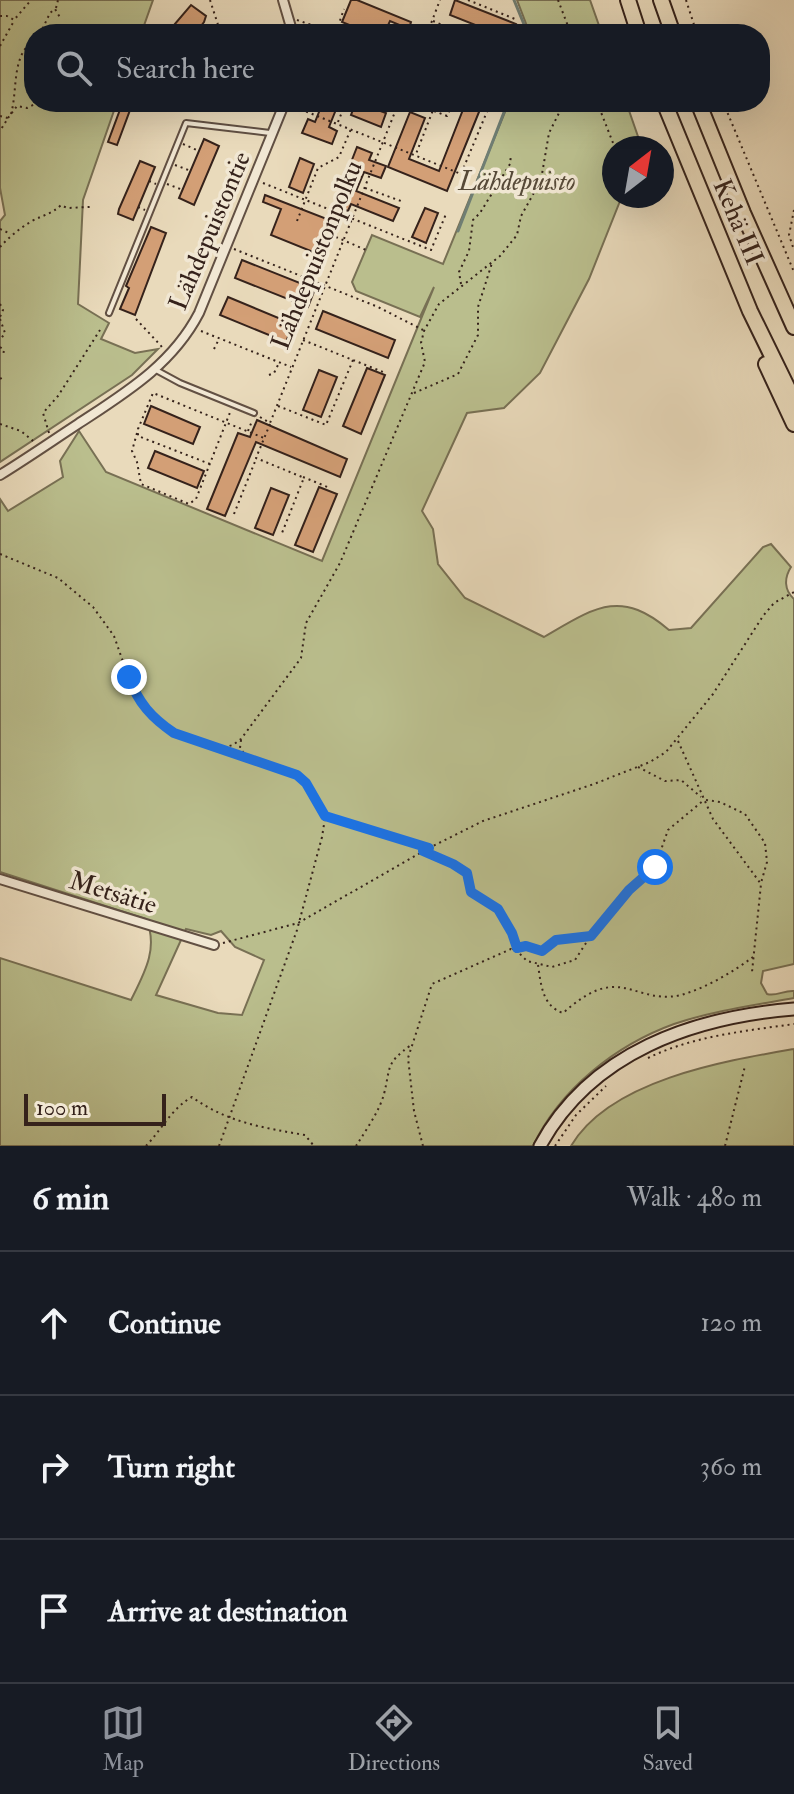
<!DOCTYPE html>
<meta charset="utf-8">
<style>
:root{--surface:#171b24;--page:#20242c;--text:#f1f3f6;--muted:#9ea1a6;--line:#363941;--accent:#8c9099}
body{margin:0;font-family:"IM FELL Double Pica",serif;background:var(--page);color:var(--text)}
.compass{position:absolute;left:602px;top:136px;width:72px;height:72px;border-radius:50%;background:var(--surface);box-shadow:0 8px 32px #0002;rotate:31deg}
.scale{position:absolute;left:24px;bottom:20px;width:142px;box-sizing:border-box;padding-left:8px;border:4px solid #35221b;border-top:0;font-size:22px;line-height:28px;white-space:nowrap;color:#35221b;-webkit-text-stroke:6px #f1e7d3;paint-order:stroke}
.stop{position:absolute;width:24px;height:24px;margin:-18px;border:6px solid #1a73e8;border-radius:50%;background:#fff}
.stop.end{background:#1a73e8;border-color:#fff;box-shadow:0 2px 8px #0008}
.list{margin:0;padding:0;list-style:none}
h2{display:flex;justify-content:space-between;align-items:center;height:104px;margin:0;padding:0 32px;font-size:34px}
h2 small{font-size:26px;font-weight:400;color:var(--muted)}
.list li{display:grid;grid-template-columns:52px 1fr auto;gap:24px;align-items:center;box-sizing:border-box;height:144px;padding:0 32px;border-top:2px solid var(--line)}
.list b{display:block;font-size:30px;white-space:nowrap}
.list em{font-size:26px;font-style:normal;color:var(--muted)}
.icon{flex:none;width:44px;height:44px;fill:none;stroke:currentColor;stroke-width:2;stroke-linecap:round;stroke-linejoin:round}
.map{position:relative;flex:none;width:794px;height:1146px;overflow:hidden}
.search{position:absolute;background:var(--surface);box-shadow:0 8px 32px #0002;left:24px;right:24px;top:24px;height:88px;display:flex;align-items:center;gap:20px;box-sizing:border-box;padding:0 28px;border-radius:32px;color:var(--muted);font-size:30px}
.sheet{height:536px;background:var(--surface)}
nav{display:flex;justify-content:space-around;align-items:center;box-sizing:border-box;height:112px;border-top:2px solid var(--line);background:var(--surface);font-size:22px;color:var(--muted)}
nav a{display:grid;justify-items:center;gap:4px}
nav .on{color:var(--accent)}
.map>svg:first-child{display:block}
.green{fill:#babe8d;stroke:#787054;stroke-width:2;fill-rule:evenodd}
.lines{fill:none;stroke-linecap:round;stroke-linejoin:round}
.stream{stroke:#707e73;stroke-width:3}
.building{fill:#d39f76;stroke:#35221b;stroke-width:2}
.service-casing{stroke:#625043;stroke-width:8}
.minor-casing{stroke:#625043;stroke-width:12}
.secondary-casing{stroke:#35221b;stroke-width:15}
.trunk-casing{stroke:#35221b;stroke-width:18}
.path{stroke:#35221b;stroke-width:2;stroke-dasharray:2 4;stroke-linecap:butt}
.service{stroke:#f1e7d3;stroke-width:4}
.minor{stroke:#f1e7d3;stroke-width:8}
.secondary{stroke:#f1e7d3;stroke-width:11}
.trunk{stroke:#e9dabb;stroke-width:14}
.route{stroke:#1a73e8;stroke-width:10}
.labels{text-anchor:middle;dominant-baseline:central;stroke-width:7;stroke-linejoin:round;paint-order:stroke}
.park-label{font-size:26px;font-style:italic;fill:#564938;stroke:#f1e7d3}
.street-label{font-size:26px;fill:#35221b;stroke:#f1e7d3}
</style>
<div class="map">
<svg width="794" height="1146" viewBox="0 0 794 1146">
<rect width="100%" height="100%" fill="#e9dabb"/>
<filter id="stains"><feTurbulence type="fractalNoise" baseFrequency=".0025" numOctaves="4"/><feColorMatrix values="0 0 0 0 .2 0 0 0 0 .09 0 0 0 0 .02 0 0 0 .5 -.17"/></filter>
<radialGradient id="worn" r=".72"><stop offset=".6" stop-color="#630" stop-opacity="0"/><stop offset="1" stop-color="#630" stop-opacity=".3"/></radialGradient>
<!-- green -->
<g class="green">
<path d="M 0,0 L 153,0 L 141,34 L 34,34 L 34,102 L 117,102 L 83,200 L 78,304 L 109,323 L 101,339 L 135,353 L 158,349 L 132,375 L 0,462 L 0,221 L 5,215 L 0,188 Z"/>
<path d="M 517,0 L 590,0 L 602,34 L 530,34 Z"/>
<path d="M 509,102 L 626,102 L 642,148 L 614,148 L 614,196 L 622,196 L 589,279 L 540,373 L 504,408 L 467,413 L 422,511 L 433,529 L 438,564 L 465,598 L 544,637 C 594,608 620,588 669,630 L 691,628 L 763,547 L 771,544 L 791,567 C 784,578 784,590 794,599 L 794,964 L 763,971 L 761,983 L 767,994 C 776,997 784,990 794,991 L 794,998 C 755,1005 712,1011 674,1024 C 616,1045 560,1089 533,1146 L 0,1146 L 0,958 L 131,1000 C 144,974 159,948 146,919 L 0,872 L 0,499 L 8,511 L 63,477 L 60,461 L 79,431 L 106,472 L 322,561 L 434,287 L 420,317 L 356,291 L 352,282 L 372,235 L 443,264 ZM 186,929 L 211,935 L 221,931 L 235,947 L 264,960 L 242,1015 L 218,1013 L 156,995 Z"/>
<path d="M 794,1049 L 794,1146 L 571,1146 C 610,1080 724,1061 794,1049 Z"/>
</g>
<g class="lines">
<!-- stream -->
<g class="stream">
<path d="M 514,0 L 528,34"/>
<path d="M 458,231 L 508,102"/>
</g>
</g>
<!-- building -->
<g class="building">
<path d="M 351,0 L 357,0 L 411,22 L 409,29 L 390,21 L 384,34 L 371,34 L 342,22 Z"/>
<path d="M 455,0 L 516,24 L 512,34 L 498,34 L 450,15 Z"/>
<path d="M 191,5 L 206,16 L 204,22 L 195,34 L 178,34 L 172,30 L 174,25 Z"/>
<path d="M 323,102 L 339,102 L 329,127 L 337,131 L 332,144 L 302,133 L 308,119 L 315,122 Z"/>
<path d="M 356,102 L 386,113 L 381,127 L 351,115 Z"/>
<path d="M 466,102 L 481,107 L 447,191 L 388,167 L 410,112 L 425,118 L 409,159 L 439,171 Z"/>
<path d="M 121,107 L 130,110 L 117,145 L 108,142 Z"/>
<path d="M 204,139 L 219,146 L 194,205 L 179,198 Z"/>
<path d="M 357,147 L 372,153 L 369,160 L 386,166 L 381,178 L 364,172 L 356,191 L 399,208 L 393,221 L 351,204 L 348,211 L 334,206 Z"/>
<path d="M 300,158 L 314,164 L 303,193 L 289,187 Z"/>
<path d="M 140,161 L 155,167 L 133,220 L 118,214 L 119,209 Z"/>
<path d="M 265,195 L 332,221 L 318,254 L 271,235 L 281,209 L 263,202 Z"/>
<path d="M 425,208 L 438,213 L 426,243 L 412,237 Z"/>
<path d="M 151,227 L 166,233 L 135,315 L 120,309 L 129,288 L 126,286 Z"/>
<path d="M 242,260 L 315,289 L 308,307 L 235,278 Z"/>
<path d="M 228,297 L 293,324 L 286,342 L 220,315 Z"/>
<path d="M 323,311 L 395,340 L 388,358 L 316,329 Z"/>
<path d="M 367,368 L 385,375 L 361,434 L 343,426 Z"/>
<path d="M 319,370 L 337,377 L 321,417 L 303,410 Z"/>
<path d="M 151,406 L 200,427 L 193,444 L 144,424 Z"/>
<path d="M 257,420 L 347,459 L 340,477 L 256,442 L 225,516 L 207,509 L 238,433 L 250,437 Z"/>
<path d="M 155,451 L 204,471 L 197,488 L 148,468 Z"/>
<path d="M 319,487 L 337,494 L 313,552 L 295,545 Z"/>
<path d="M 271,488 L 289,495 L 273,535 L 255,528 Z"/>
</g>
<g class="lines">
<!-- service casing -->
<g class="service-casing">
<g id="service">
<path d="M 109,313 L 186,123 L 270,133"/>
<path d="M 156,370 L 180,383 L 254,413"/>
</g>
</g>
<!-- minor casing -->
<g class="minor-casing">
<g id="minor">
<path d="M 283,0 L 293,34"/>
<path d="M 0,475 C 26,459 52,441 78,424 C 125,393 172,365 199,313 L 285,102"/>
<path d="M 0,879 L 214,945"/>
</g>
</g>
<!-- secondary casing -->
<g class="secondary-casing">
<path id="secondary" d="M 540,1146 C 591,1052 694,1017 794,1009"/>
</g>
<!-- trunk casing -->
<g class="trunk-casing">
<g id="trunk">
<path d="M 628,0 L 639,34"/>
<path d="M 661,0 L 673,34"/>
<path d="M 664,102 L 750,311 L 794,401"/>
<path d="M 698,102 L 743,213 L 794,327"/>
<path d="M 766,364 L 794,424"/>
</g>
</g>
<!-- path -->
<g class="path">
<path d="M 210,0 L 220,31 L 227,34"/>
<path d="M 468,0 L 515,19"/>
<path d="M 558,0 L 571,34"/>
<path d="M 686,0 L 697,34"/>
<path d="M 56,8 L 58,0"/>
<path d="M 0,16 L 7,16 L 14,20 L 31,0"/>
<path d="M 297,20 L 338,34"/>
<path d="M 433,21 L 464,34"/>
<path d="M 205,29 L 212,34"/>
<path d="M 336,32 L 344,9"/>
<path d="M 40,34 L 50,13 L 55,9 L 61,19"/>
<path d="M 388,34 L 391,28"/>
<path d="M 427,34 L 440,0"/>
<path d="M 0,46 L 14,21"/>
<path d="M 372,102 L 394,110"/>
<path d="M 412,102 L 433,110 L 416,154"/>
<path d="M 541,102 L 563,105"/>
<path d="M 597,102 L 615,148"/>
<path d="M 723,102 L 794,272"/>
<path d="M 295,107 L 461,174 L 491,102"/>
<path d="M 217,110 L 221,102"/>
<path d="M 434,111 L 447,116 L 453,102"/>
<path d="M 11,114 C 18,89 11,56 34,40"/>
<path d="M 0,116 L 8,118 L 0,131"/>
<path d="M 8,118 L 17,106 L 27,108 L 39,102"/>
<path d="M 338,122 L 346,102"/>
<path d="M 183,144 L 199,151"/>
<path d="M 175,165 L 191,171"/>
<path d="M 149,181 L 156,184"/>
<path d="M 263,183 L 431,250 L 446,214"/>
<path d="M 167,184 L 183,190"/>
<path d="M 365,188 L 401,201"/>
<path d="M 138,207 L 145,210"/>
<path d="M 794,210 L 789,235 L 794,250"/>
<path d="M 297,221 L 318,168 L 339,157 L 351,129"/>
<path d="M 0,229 L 11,234"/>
<path d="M 336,237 L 366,250"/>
<path d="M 0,247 C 9,237 20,228 32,221 C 43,215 52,214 61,205 L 67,208 L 90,207"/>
<path d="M 234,249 L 378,307 L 423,330"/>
<path d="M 461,284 L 459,272 L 469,251 L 473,220 L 480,213 L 510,164 L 511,155"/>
<path d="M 0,304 L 3,310 L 0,317"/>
<path d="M 0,319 L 5,333 L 0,340"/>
<path d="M 136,319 L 163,348"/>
<path d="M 201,331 L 291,367"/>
<path d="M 303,340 L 383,372"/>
<path d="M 0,347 L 4,350 L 3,356"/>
<path d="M 214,349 L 219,339"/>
<path d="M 269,375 L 274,373 L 279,363"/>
<path d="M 0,379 L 3,377"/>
<path d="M 414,393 L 458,374 L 478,335 L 478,307 L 492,263"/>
<path d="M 278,406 L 326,425 L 353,360"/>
<path d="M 260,417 L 270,423 L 399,102"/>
<path d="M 0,424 L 21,431 L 33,441"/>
<path d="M 270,424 L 256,458 L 302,477 L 303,480 L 282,533"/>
<path d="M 248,431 L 252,421"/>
<path d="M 49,433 L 43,413 L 58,396 L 100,330"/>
<path d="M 137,433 L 132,451 L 137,462 L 141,484 L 189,504 L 196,499 L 231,410"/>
<path d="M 210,464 L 138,436 L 138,429 L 153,393 L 264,438"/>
<path d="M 303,477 L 330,488"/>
<path d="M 234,514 L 256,459"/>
<path d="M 0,554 L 58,578 L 93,607 L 114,636 L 134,693 L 158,722 L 185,738 L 297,775 L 313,795 L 325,816 L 428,847"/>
<path d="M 241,740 L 240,748 L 246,756"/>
<path d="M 678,741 L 713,819 L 761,884 L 752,972"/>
<path d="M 218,749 L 233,745 L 241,739 L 301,658 L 306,623 L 340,563 L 425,362 L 421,343 L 424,331 L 439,304 L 500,256 L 517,235 L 521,216 L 541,180 L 549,133 L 563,105 L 567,102"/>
<path d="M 638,767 L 665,781 L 681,780 L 701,797"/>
<path d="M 706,800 L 720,802 L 745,814 L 765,843 L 767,862 L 761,883"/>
<path d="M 424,852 L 453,864 L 467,873 L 471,892 L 498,909 L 512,933 L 517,948"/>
<path d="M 223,943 L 298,923 L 429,848 L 483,821 L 594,784 L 650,762 L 666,752 L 713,694 L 763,616 L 774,603 L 794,592"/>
<path d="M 512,949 L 526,946 L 542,951 L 556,940 L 589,936"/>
<path d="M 538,965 C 541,984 542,1006 563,1013 C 577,1001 593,988 612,987 C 634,986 652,1002 681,995 C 706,988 733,972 753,957"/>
<path d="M 648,1058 C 693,1036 745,1031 794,1024"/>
<path d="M 146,1146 C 162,1129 172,1108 192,1097 C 226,1122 264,1128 305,1135 L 314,1146"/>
<path d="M 219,1146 L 297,930 L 322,837 L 325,818"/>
<path d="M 356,1146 C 366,1130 379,1112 384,1094 C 391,1066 385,1064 411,1045"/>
<path d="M 423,1146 L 414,1111 L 408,1058 L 432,984 L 511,949 L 519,953 L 527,961 L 552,967 L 575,960 L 597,926 L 629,890 L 655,867 L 668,830 L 704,800"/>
<path d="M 555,1146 L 576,1115 L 606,1086"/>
<path d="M 725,1146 L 745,1066"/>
</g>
<!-- service -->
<use href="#service" class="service"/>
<!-- minor -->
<use href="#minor" class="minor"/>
<!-- secondary -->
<use href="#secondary" class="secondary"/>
<!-- trunk -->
<use href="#trunk" class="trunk"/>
</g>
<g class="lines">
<!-- route -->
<path class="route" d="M 129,677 C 138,703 152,718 174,733 L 297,775 L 306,783 L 325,816 L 429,848 L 423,851 L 453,864 L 467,873 L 471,892 L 498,909 L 512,933 L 517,948 L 526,946 L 542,951 L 556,940 L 591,936 L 629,890 L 655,867"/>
</g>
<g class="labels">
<!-- park labels -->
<g class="park-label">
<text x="517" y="182">Lähdepuisto</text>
</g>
<!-- street labels -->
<g class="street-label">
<text transform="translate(738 222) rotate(67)">Kehä III</text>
<text transform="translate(210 231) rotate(-67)">Lähdepuistontie</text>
<text transform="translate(317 255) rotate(-68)">Lähdepuistonpolku</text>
<text transform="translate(113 893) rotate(17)">Metsätie</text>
</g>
</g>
<rect width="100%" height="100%" filter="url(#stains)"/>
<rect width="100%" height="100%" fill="url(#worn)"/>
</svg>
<svg class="compass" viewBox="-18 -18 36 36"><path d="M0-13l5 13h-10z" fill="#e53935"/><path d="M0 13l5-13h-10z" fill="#9ea1a6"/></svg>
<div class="scale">100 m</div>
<div class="stop" style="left:655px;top:867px"></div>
<div class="stop end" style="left:129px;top:677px"></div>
<div class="search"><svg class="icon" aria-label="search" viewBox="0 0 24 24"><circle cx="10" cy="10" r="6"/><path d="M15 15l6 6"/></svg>Search here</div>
</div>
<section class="sheet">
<h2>6 min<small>Walk · 480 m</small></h2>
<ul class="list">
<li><svg class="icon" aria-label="ahead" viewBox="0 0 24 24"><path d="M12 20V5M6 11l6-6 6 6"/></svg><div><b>Continue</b></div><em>120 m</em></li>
<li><svg class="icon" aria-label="right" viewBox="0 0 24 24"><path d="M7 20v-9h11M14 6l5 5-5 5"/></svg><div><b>Turn right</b></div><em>360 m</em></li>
<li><svg class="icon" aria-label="arrive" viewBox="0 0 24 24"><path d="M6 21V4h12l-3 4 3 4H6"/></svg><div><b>Arrive at destination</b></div></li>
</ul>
</section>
<nav>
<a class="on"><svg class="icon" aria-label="map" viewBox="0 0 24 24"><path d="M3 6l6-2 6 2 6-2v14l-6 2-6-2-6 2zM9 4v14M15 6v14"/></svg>Map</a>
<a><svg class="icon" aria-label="directions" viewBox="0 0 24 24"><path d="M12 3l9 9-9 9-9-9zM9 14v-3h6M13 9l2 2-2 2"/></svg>Directions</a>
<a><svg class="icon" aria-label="saved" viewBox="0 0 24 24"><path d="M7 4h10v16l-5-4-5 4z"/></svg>Saved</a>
</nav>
